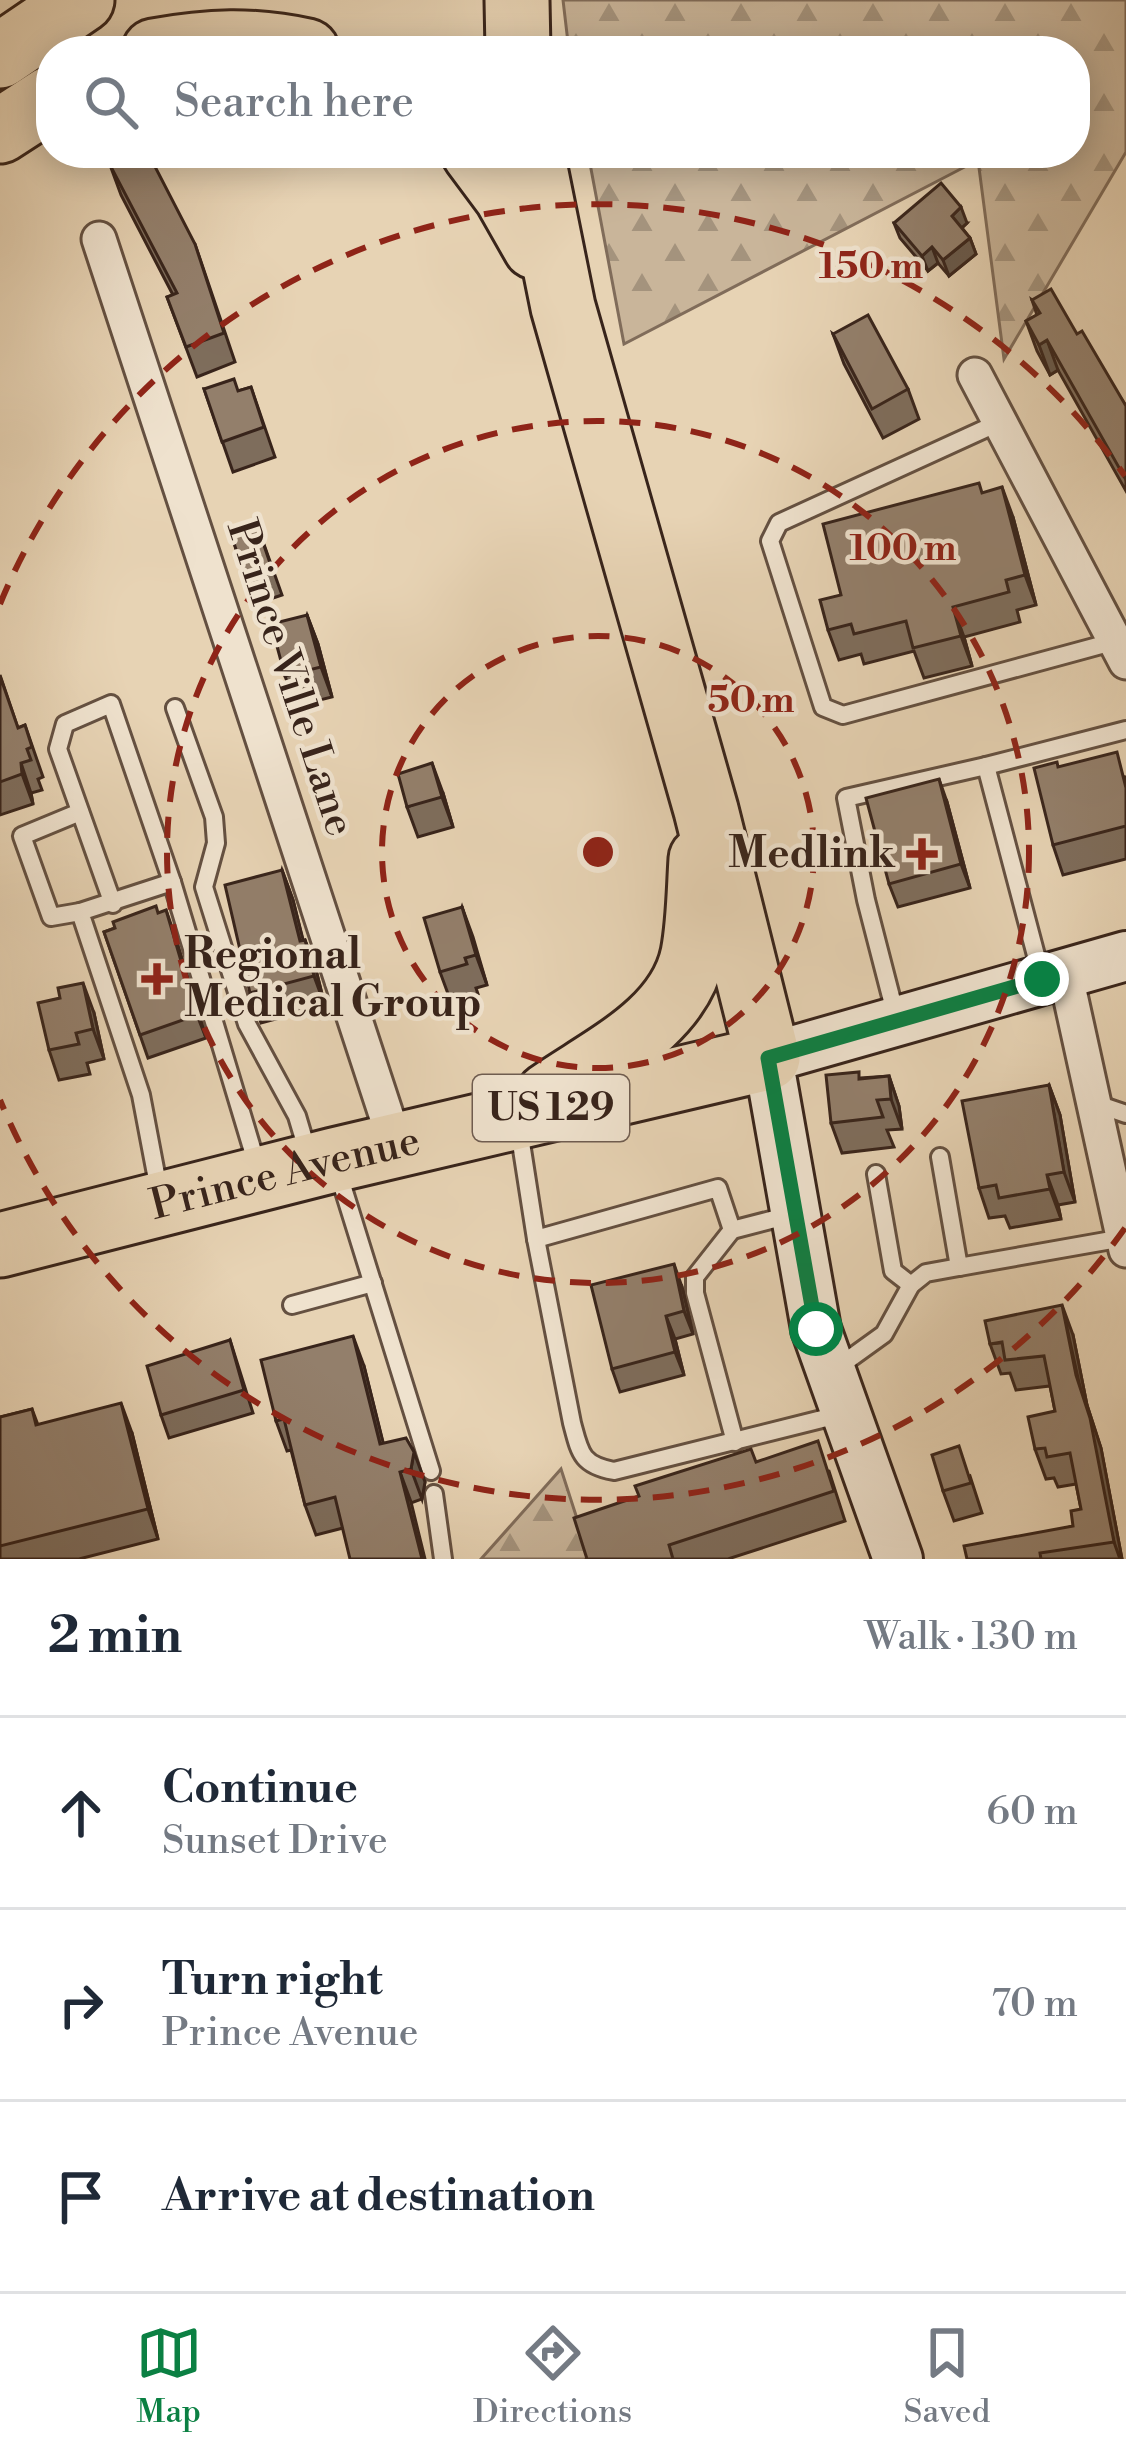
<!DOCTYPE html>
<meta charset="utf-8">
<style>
:root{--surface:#fff;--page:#f2f2f3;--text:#1f2937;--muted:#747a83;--line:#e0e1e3;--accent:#0b8043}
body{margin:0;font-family:"Libre Bodoni",serif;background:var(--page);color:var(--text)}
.stop{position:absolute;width:36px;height:36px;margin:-27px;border:9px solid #0b8043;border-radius:50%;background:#fff}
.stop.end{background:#0b8043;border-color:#fff;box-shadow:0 3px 12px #0008}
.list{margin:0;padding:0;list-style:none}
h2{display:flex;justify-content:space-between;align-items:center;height:156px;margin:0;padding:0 48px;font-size:51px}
h2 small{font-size:39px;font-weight:400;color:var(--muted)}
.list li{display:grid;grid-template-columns:78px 1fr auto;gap:36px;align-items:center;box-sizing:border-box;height:192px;padding:0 48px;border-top:3px solid var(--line)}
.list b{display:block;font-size:45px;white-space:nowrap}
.list p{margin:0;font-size:39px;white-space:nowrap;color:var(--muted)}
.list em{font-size:39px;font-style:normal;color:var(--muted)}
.icon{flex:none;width:66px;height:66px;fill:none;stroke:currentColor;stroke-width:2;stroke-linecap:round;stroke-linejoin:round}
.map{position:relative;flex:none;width:1126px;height:1559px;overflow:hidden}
.search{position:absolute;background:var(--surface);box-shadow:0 6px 30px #0003;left:36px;right:36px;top:36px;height:132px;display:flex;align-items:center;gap:30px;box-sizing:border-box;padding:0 42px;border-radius:48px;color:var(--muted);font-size:45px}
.sheet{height:732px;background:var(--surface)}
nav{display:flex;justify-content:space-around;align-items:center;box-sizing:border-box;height:168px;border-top:3px solid var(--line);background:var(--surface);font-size:33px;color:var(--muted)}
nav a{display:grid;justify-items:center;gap:6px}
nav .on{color:var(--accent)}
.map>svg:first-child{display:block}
.forest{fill:url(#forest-firs);stroke:#806c5a;stroke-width:3}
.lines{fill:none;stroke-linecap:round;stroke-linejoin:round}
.lane-casing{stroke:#645041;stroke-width:22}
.street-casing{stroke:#645041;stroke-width:39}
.secondary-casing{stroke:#38241b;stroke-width:54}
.highway-casing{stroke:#38241b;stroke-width:69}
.lane{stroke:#efe2ce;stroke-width:16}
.street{stroke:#efe2ce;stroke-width:33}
.secondary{stroke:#efe2ce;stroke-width:48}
.highway{stroke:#e7d3b4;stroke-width:63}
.wall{fill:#7e6d5c;stroke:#38241b;stroke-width:3}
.shaded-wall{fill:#67594b;stroke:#38241b;stroke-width:3}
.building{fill:#937f6b;stroke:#38241b;stroke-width:3}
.route{stroke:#0b8043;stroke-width:15}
.ring{fill:none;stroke:#8f2418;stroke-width:6;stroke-dasharray:21 15}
.poi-dot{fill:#8f2418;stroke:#efe2ce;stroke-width:4.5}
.labels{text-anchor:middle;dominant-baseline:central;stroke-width:9;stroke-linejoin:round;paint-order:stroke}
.shield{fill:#efe2ce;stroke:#6f5d51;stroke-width:3}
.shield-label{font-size:39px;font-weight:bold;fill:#38241b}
.street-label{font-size:42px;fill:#38241b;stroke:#efe2ce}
.poi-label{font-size:42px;font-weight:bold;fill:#38241b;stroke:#efe2ce;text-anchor:end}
.centre{fill:#8f2418;stroke:#efe2ce;stroke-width:6}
.ring-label{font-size:36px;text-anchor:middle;font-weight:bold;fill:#8f2418;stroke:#efe2ce;stroke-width:9;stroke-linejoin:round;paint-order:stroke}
</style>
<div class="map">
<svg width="1126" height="1559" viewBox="0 0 1126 1559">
<defs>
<pattern id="forest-firs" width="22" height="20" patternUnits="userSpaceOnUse" patternTransform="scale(3)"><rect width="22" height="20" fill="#c9b59a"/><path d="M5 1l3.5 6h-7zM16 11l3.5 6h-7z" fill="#a4937d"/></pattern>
</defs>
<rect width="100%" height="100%" fill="#e7d3b4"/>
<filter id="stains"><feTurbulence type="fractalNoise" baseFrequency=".00167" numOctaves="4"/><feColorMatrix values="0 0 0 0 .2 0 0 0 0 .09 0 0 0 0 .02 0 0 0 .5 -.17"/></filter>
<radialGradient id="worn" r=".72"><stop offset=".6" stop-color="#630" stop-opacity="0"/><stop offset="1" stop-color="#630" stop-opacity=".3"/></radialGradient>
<!-- forest -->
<g class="forest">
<path d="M 563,0 L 1126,0 L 1126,152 L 1004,359 L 978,160 L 624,344 L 588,153 L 1075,153 L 1075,51 L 569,51 Z"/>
<path d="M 561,1469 L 590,1559 L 481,1559 Z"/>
</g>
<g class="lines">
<!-- lane casing -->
<g class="lane-casing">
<g id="lane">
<path d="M 1000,422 L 779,523 L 770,541 L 823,707 L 843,715 L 1116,641"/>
<path d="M 175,708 L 214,817 L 216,843 L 204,887 L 247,1024 L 297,1116 L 308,1153"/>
<path d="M 80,812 L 22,836 L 51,917 L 80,912"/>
<path d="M 113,904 L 58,749 L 65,724 L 111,704 L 172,882"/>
<path d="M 1042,978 L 986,766 L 1126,730"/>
<path d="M 897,1020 L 866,900 L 846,798 L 986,766"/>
<path d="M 1094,1103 L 1126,1114"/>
<path d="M 519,1130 L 536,1239 L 572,1423 C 580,1453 581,1465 614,1471 L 842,1414"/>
<path d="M 940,1157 L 959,1267 L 1123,1238"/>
<path d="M 338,1172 L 431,1471"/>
<path d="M 876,1174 L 893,1271 L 911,1285 L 926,1273 L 959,1267"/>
<path d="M 159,1190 L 141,1095 L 80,912 L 172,882 L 257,1165"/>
<path d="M 732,1230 L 695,1277 L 695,1293 L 735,1442"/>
<path d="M 536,1239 L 718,1188 L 732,1230 L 790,1215"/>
<path d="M 292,1305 L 373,1283"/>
<path d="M 834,1370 L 884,1334 L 911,1285"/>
<path d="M 434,1494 L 443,1559"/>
</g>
</g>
<!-- street casing -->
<g class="street-casing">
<g id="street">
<path d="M 99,239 L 396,1145"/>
<path d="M 975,375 L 1126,662"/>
<path d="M 1065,972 L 1126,1250"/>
</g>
</g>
<!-- secondary casing -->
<g class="secondary-casing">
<path id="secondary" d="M 898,1559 L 816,1329 L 768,1058 L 1126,956"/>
</g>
<!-- highway casing -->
<g class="highway-casing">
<g id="highway">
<path d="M 517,0 L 518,51"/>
<path d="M 154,51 C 208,41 253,39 307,51"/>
<path d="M 0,56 L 82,0"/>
<path d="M 0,131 L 51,98"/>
<path d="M 474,153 L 506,196 L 535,247"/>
<path d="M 548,1095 C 601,1058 679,1023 693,954 C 699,923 699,890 701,859"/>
<path id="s1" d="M 0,1245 L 334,1160 L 768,1058 L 706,810 L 563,307 L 532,153"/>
</g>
</g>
<!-- lane -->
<use href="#lane" class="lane"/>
<!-- street -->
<use href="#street" class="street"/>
<!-- secondary -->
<use href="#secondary" class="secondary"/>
<!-- highway -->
<use href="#highway" class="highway"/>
</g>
<!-- wall -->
<g class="wall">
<path d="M 110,165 L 195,244 L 235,362 L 197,377 L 167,297 L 173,295 L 121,195 Z"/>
<path d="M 894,223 L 967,223 L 962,228 L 970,238 L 976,254 L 949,276 L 938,263 L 928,271 L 900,238 Z"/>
<path d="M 1032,300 L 1077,334 L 1126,406 L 1126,491 L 1058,370 L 1050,375 L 1037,351 L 1026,321 L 1037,315 Z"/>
<path d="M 833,334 L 908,389 L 919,419 L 883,438 L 844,364 Z"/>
<path d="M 251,387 L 275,457 L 233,472 L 204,389 L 238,391 Z"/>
<path d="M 982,493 L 1013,517 L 1036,605 L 1017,610 L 1020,622 L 964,637 L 972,666 L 924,678 L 914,651 L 864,664 L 861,654 L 839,660 L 828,630 L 841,595 Z"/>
<path d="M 256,522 L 282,595 L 255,604 L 230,531 Z"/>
<path d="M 307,615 L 318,644 L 332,697 L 296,706 L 285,676 Z"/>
<path d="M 0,675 L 18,728 L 25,725 L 43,777 L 38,779 L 42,790 L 31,793 L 33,804 L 0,815 Z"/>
<path d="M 1059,767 L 1126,777 L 1126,859 L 1063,875 L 1053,845 Z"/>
<path d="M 443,793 L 453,827 L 418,837 L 407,807 Z"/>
<path d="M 947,802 L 970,888 L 898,907 L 889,884 Z"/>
<path d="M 282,870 L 293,900 L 303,941 L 305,940 L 316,970 L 325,1006 L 261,1023 L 250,993 Z"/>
<path d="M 462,907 L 487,985 L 476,988 L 478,994 L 451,1002 L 440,972 Z"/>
<path d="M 158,913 L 174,933 L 206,1038 L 148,1058 L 104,932 Z"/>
<path d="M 94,1013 L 104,1059 L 87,1063 L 90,1074 L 59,1080 L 49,1050 Z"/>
<path d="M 889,1076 L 899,1106 L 902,1129 L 887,1130 L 894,1147 L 842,1153 L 831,1123 L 861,1078 Z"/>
<path d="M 1049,1085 L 1060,1115 L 1075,1202 L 1058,1205 L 1061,1219 L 1010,1228 L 1005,1216 L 989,1218 L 979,1188 Z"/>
<path d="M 682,1287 L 693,1334 L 675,1339 L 684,1375 L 620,1392 L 612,1369 Z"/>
<path d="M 1073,1335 L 1087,1405 L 1101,1448 L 1122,1559 L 967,1559 L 1073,1526 L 1081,1509 L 1076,1484 L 1058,1487 L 1054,1478 L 1046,1479 L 1035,1449 L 1055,1411 L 1050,1386 L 1016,1390 L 1010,1373 L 1001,1374 L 990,1344 Z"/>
<path d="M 230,1340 L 253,1413 L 169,1438 L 161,1415 Z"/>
<path d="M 364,1366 L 383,1443 L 425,1482 L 422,1499 L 343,1528 L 316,1535 L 305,1505 L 291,1450 L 287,1451 L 276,1421 Z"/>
<path d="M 32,1409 L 38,1425 L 132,1433 L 158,1539 L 79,1559 L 0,1559 L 0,1417 Z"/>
<path d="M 756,1462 L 829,1471 L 845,1521 L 728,1559 L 587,1559 Z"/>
<path d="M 970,1476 L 982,1513 L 954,1521 L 943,1491 Z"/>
</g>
<!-- shaded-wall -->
<g class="shaded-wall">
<path d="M 961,207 L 967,223 L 957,232 L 952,216 Z"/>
<path d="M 970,238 L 976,254 L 949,276 L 943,260 Z"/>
<path d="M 932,247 L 938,263 L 928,271 L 922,256 Z"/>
<path d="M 1047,340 L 1058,370 L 1050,375 L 1039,345 Z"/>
<path d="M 1002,487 L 1013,517 L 1036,605 L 1025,575 Z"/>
<path d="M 953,607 L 964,637 L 972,666 L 961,636 Z"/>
<path d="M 307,615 L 318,644 L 332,697 L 321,667 Z"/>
<path d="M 21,763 L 31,793 L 33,804 L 22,774 Z"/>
<path d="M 432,763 L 443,793 L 453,827 L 442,797 Z"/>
<path d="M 939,779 L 947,802 L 970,888 L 961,864 Z"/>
<path d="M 282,870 L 293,900 L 311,971 L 300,941 Z"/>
<path d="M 462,907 L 473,937 L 487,985 L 476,955 Z"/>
<path d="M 166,910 L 174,933 L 206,1038 L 197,1015 Z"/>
<path d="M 305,940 L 316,970 L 325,1006 L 314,976 Z"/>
<path d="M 83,983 L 94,1013 L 104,1059 L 93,1029 Z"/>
<path d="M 889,1076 L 899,1106 L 902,1129 L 891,1099 Z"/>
<path d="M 1049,1085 L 1060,1115 L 1075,1202 L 1064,1172 Z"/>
<path d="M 1047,1175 L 1058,1205 L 1061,1219 L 1050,1189 Z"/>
<path d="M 674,1264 L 682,1287 L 693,1334 L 684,1311 Z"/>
<path d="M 1062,1305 L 1073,1335 L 1087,1405 L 1101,1448 L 1122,1559 L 1120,1559 L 1114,1542 Z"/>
<path d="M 666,1316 L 675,1339 L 684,1375 L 675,1352 Z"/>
<path d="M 353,1336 L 364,1366 L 391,1474 L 380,1444 Z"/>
<path d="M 121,1403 L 132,1433 L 158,1539 L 148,1509 Z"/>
<path d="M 414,1452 L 425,1482 L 422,1499 L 411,1469 Z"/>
<path d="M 400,1472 L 411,1502 L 425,1559 L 422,1559 Z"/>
</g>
<!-- building -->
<g class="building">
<path d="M 133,153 L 148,153 L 195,244 L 224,333 L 186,347 L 167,297 L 177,293 L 110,165 Z"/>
<path d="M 941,183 L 961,207 L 952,216 L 970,238 L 943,260 L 932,247 L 922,256 L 894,223 Z"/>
<path d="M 1051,289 L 1077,334 L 1082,331 L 1126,406 L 1126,480 L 1047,340 L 1039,345 L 1026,321 L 1040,313 L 1032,300 Z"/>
<path d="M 868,315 L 908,389 L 872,409 L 833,334 Z"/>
<path d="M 234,379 L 238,391 L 251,387 L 264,427 L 222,442 L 204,389 Z"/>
<path d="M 979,483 L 982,493 L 1002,487 L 1025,575 L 1006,580 L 1009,592 L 953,607 L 961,636 L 913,648 L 906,621 L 854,634 L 851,624 L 828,630 L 820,600 L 841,595 L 823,524 Z"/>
<path d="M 256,522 L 271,566 L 244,574 L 230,531 Z"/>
<path d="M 307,615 L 321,667 L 285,676 L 271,624 Z"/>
<path d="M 0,676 L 18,728 L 25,725 L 32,747 L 27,749 L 31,760 L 21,763 L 22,774 L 0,782 Z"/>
<path d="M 1117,752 L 1126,788 L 1126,826 L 1053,845 L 1034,768 L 1057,762 L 1058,767 Z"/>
<path d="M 432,763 L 442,797 L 407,807 L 398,774 Z"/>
<path d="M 939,779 L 961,864 L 889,884 L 866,798 Z"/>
<path d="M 282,870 L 300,941 L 305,940 L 314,976 L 250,993 L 225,885 Z"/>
<path d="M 156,906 L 158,913 L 166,910 L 197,1015 L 140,1035 L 104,932 L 115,928 L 113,922 Z"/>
<path d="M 462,907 L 476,955 L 465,958 L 467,964 L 440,972 L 424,918 Z"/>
<path d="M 83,983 L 93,1029 L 76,1033 L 79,1044 L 49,1050 L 38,1003 L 60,998 L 58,988 Z"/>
<path d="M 859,1072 L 859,1079 L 889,1076 L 891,1099 L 877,1100 L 883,1117 L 831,1123 L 826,1075 Z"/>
<path d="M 1049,1085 L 1064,1172 L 1047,1175 L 1050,1189 L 999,1198 L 996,1185 L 979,1188 L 962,1101 Z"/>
<path d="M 674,1264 L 684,1311 L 666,1316 L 675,1352 L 612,1369 L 591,1285 Z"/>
<path d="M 1062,1305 L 1076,1375 L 1090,1418 L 1114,1542 L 1040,1553 L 1041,1559 L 967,1559 L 964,1546 L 1073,1526 L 1071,1511 L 1081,1509 L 1070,1453 L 1047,1457 L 1045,1448 L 1035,1449 L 1028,1417 L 1055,1411 L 1044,1356 L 1005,1360 L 1002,1342 L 990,1344 L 985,1321 Z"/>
<path d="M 353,1336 L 380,1444 L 406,1438 L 414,1452 L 411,1469 L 400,1472 L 422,1559 L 350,1559 L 335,1497 L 305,1505 L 284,1419 L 276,1421 L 261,1360 Z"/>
<path d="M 230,1340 L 244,1390 L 161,1415 L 147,1366 Z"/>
<path d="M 121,1403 L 148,1509 L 0,1546 L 0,1417 L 32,1409 L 36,1425 Z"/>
<path d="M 818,1441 L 834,1491 L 669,1545 L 673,1559 L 587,1559 L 574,1518 L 639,1496 L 635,1486 L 751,1449 L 756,1462 Z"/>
<path d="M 959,1446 L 971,1483 L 943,1491 L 932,1455 Z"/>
</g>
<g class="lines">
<!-- route -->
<path class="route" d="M 816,1329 L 768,1058 L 1042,979"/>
</g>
<!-- distance rings -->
<g class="ring">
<circle cx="598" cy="852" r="216"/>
<circle cx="598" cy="852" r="431"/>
<path d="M1125 1228A647 647 0 0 1 0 1100M0 604A647 647 0 0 1 1125 476"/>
</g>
<!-- markers -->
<g class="poi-dot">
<path d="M916 836h12v12h12v12h-12v12h-12v-12h-12v-12h12z"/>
<path d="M151 961h12v12h12v12h-12v12h-12v-12h-12v-12h12z"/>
</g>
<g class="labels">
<!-- shield labels -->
<rect class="shield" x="473" y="1075" width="156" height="66" rx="9"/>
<g class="shield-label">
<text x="551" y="1108">US 129</text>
</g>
<!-- street labels -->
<g class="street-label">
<text transform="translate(290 678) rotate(72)">Prince Ville Lane</text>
<text stroke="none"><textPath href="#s1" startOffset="294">Prince Avenue</textPath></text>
</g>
<!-- poi labels -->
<g class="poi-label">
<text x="895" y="854">Medlink</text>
<text x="184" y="955" text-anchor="start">Regional<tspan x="184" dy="48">Medical Group</tspan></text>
</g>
</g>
<circle cx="598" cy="852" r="18" class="centre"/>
<g class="ring-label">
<text x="871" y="278">150 m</text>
<text x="903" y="560">100 m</text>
<text x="751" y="712">50 m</text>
</g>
<rect width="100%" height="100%" filter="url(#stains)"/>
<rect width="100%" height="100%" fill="url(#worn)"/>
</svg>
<div class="stop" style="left:816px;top:1329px"></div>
<div class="stop end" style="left:1042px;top:979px"></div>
<div class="search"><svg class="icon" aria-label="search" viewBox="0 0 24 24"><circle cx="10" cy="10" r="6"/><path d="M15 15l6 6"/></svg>Search here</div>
</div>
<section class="sheet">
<h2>2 min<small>Walk · 130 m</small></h2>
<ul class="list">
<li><svg class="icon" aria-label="ahead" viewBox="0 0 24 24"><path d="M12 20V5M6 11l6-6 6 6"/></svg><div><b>Continue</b><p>Sunset Drive</p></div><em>60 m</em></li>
<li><svg class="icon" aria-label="right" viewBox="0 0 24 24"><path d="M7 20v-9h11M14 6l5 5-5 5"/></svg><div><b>Turn right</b><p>Prince Avenue</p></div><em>70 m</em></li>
<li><svg class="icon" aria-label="arrive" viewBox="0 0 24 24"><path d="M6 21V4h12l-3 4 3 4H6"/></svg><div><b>Arrive at destination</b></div></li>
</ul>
</section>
<nav>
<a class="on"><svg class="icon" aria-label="map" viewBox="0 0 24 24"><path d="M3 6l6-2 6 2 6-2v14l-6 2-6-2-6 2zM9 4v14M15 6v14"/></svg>Map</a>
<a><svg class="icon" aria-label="directions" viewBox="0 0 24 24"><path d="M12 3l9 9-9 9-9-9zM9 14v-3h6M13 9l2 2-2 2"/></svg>Directions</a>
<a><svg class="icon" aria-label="saved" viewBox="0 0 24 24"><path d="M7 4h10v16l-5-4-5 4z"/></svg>Saved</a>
</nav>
